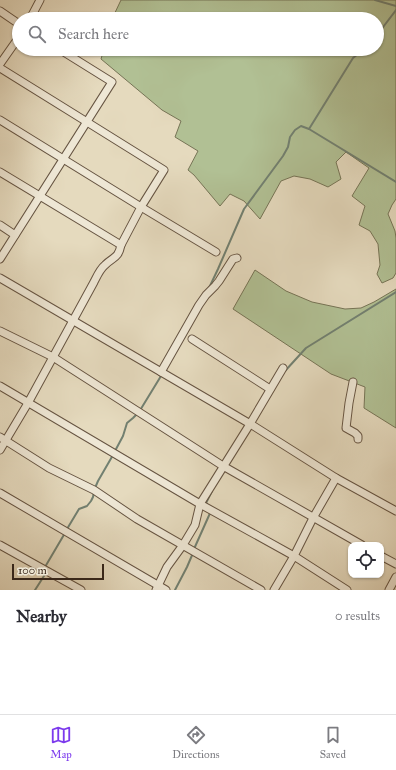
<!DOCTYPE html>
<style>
:root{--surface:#fff;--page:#f2f2f3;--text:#2b2b33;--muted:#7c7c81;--line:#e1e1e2;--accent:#7c3aed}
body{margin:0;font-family:"IM FELL Great Primer",serif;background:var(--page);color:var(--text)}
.controls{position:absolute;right:12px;bottom:12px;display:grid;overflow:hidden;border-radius:8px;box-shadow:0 1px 3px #0004}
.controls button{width:36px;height:36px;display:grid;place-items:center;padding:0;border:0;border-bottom:1px solid var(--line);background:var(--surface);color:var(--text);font:20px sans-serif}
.scale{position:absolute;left:12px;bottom:10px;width:92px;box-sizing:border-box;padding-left:4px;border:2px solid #3b2819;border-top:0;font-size:11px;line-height:14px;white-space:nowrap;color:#3b2819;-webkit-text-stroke:3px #eee7d5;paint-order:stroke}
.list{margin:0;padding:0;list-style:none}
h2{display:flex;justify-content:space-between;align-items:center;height:52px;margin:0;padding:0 16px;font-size:17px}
h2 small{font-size:13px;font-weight:400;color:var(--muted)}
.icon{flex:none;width:22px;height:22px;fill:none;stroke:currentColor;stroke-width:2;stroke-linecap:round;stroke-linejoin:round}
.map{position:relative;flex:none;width:396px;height:590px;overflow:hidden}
.search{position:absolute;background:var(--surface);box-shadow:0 1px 3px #0004;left:12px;right:12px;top:12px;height:44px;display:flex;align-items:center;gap:10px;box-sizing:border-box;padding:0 14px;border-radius:22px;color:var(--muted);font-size:15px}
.sheet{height:124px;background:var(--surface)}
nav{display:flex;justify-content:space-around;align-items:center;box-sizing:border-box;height:56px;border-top:1px solid var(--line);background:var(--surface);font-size:11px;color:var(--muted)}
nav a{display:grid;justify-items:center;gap:2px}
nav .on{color:var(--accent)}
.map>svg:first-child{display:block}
.green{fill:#b1c094;stroke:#767456}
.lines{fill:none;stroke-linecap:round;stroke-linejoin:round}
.stream{stroke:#728071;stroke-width:2}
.street-casing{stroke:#665442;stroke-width:9}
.street{stroke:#eee7d5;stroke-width:7}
</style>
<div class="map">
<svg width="396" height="590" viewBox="0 0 396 590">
<rect width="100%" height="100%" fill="#e5dabe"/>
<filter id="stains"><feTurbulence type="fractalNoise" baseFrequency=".005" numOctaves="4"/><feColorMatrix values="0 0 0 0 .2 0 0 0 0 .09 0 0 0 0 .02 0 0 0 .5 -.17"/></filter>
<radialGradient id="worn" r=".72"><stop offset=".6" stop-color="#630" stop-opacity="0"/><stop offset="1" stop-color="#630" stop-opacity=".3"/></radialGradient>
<!-- green -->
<g class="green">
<path d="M 121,0 L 396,0 L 396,199 L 392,205 L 388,214 L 395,231 L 396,238 L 396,273 L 393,278 L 382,283 L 377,274 L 380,265 L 378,244 L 370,231 L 359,225 L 365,206 L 352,196 L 369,168 L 346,152 L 336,162 L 341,179 L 328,187 L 310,179 L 294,176 L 281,181 L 260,219 L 244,201 L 230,194 L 220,206 L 194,175 L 188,170 L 198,151 L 175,137 L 181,121 L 162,110 L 101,59 L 104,49 L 377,49 L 377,19 L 112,19 Z"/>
<path d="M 255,270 L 286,291 L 312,302 L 345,309 L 361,308 L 374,302 L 396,289 L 396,428 L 364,408 L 365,387 L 331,374 L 233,309 Z"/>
</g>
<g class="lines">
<!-- stream -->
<g class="stream">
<path d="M 375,0 L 396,6"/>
<path d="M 377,35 L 396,10"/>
<path d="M 364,49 L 353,58 L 309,129 L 396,182"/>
<path d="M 209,288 L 218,269 L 244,209 L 283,156 L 288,147 L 290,137 L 295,130 L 301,126 L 309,129"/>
<path d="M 285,371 L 306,348 L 396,292"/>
<path d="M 115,451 L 123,436 L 127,423 L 133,418 L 139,412 L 161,376"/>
<path d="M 95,488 L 98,481 L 113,455"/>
<path d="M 207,504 L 206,503 L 212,491"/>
<path d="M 67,529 L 79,509 L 87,506 L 91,501 L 93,497 L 94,492"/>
<path d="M 194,549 L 211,511"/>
<path d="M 45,567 L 65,533"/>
<path d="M 35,590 L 44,576 L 44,572"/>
<path d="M 175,590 L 187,567 L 193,553"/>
</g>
<!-- street casing -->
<g class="street-casing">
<g id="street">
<path d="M 0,11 L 19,24"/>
<path d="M 30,19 L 40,0"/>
<path d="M 0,64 L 19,37"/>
<path d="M 0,68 L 87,122 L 164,170 L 141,207 L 121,245 C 118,259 114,256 105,265 C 100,269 97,276 94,282 L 28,403 L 0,450"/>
<path d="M 0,120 L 141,207 L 216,252"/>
<path d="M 0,172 L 121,245"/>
<path d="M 0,225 L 15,235"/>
<path d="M 0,259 L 112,82 L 59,49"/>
<path d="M 0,278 L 252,425 L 336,478 L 396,511"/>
<path d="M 0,331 L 53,357 L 223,466 L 362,545"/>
<path d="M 192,339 L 270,389"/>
<path d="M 161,372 L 199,305 L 206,295 L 215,286 L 219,281 L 233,259 L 237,258"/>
<path d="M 353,382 L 349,403 L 346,428 L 355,433 L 358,436 L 358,439"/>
<path d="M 0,386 L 200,504 L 294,556 L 347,590"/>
<path d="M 0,437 L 49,468 L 94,490 L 137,519 L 261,590"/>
<path d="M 0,493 L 166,590"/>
<path d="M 0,545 L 81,590"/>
<path d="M 381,556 L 396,564"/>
<path d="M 156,590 L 167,567 L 183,545 L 195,525 L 200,504 L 250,424 L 283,368"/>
<path d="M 274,590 L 294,556 L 313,518 L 336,478"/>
<path d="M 389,590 L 396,577"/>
</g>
</g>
<!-- street -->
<use href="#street" class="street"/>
</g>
<rect width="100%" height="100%" filter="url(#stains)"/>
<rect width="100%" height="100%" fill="url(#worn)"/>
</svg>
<div class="controls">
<button><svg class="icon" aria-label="locate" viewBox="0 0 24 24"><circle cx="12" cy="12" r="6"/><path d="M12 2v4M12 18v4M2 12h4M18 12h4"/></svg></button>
</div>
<div class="scale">100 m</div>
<div class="search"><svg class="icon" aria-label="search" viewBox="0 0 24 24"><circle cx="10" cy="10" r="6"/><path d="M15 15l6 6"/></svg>Search here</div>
</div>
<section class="sheet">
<h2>Nearby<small>0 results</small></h2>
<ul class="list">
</ul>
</section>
<nav>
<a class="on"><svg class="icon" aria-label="map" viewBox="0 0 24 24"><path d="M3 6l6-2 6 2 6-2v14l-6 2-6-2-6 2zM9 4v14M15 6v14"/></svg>Map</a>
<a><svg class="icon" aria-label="directions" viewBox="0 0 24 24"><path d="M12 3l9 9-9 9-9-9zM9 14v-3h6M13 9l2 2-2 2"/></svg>Directions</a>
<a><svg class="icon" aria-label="saved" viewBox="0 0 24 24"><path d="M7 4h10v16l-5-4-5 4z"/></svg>Saved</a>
</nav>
